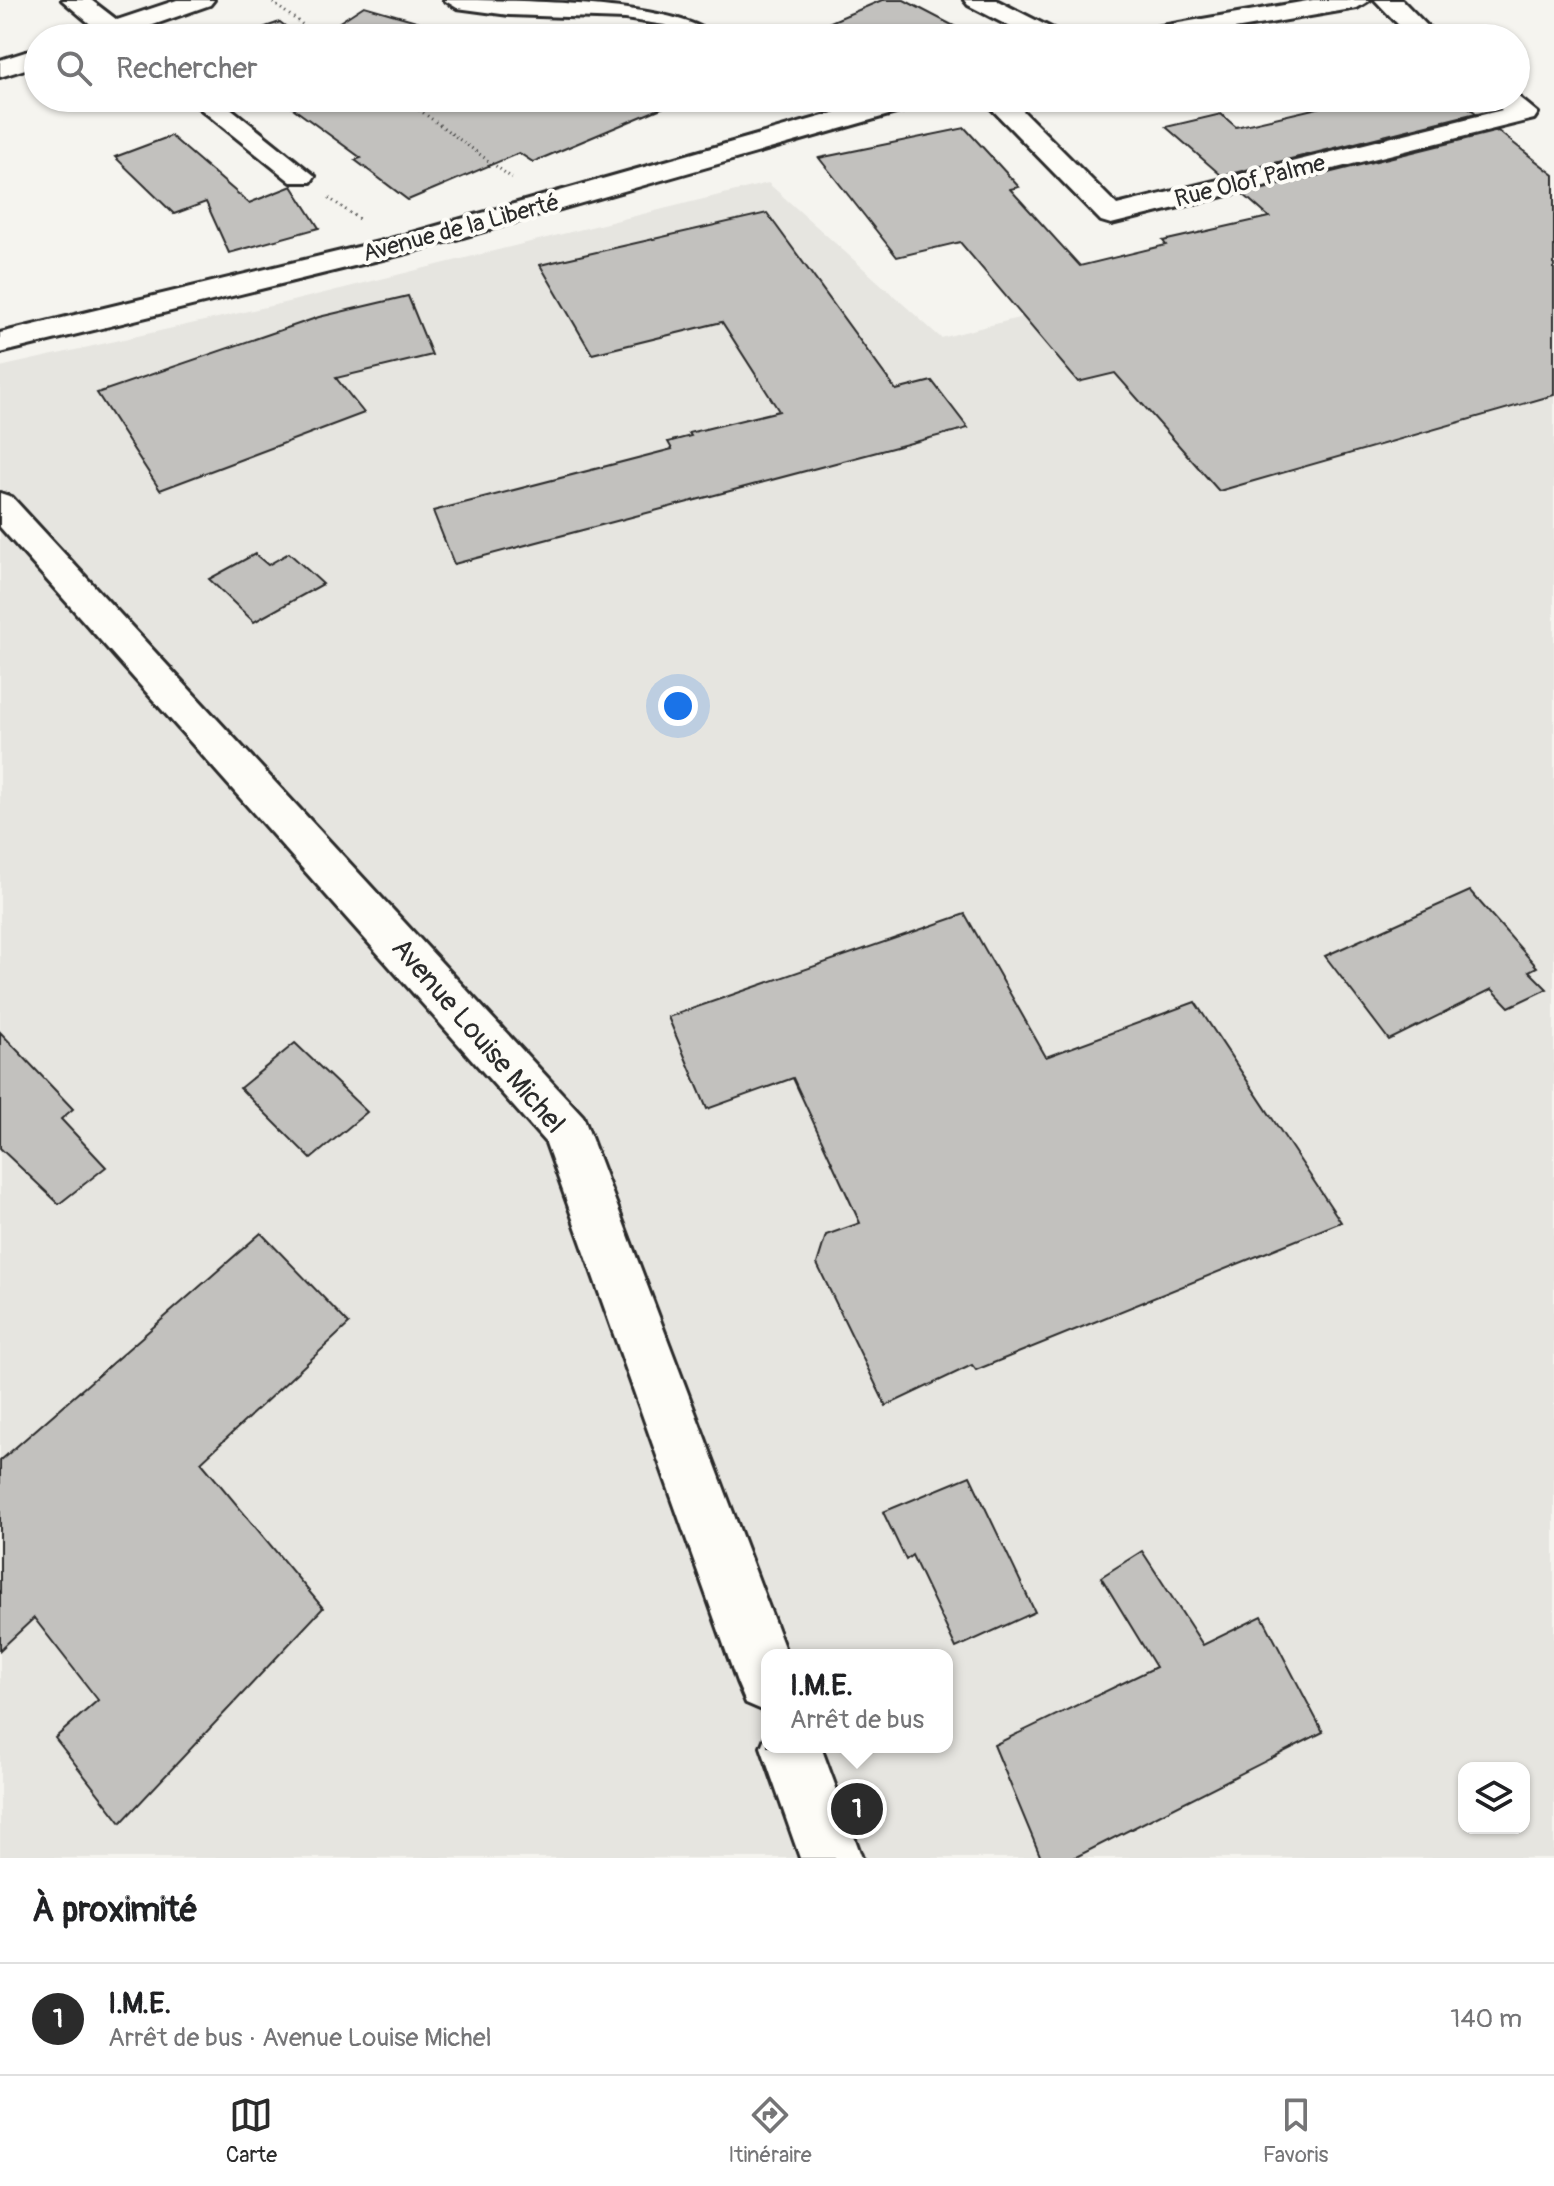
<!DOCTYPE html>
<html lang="fr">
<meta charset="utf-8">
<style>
:root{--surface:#fff;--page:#f2f2f2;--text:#202124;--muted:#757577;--line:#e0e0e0;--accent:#2b2b2b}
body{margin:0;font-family:Pangolin,sans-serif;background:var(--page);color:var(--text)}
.controls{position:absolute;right:24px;bottom:24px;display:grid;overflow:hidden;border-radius:16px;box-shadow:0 2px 6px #0004}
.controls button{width:72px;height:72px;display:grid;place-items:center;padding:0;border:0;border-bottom:2px solid var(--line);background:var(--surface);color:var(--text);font:40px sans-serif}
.you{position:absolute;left:678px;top:706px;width:28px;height:28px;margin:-20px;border:6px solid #fff;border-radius:50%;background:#1a73e8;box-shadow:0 0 0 12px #1a73e833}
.badge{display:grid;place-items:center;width:52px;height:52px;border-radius:50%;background:var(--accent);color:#fff;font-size:26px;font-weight:700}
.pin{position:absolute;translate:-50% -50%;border:4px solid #fff;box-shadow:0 2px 8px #0006}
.popup{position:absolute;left:761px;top:1649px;width:192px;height:104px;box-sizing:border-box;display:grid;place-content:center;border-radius:16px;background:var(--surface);filter:drop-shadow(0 2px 6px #0005);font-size:26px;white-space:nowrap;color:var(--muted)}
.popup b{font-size:30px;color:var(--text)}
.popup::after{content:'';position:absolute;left:50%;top:100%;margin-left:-16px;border:16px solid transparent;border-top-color:var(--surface)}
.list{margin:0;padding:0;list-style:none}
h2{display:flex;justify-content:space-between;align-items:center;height:104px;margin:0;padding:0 32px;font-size:34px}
h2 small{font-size:26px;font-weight:400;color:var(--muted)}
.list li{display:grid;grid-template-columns:52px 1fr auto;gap:24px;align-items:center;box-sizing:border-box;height:112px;padding:0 32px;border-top:2px solid var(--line)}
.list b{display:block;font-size:30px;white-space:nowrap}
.list p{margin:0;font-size:26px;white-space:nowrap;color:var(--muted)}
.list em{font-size:26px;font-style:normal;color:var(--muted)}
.icon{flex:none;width:44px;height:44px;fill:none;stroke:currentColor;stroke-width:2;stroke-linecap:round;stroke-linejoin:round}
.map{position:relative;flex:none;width:1554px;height:1858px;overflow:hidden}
.search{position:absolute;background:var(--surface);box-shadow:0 2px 6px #0004;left:24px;right:24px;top:24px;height:88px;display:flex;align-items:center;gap:20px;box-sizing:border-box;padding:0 28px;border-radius:44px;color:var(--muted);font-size:30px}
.sheet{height:216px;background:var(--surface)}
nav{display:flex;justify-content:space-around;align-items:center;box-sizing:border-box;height:112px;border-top:2px solid var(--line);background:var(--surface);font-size:22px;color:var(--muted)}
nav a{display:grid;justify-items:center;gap:4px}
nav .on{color:var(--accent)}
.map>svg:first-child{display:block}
.built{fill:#e6e5e0;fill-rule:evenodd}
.building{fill:#c2c1be;stroke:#2b2b2b;stroke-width:2}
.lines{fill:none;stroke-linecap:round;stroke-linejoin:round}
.minor-casing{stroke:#2b2b2b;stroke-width:6}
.path{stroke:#2b2b2b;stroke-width:3;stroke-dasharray:1 4;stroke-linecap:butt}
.minor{fill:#fdfcf7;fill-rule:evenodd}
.labels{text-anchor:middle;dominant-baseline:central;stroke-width:8;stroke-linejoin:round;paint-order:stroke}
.far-street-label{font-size:24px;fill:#2b2b2b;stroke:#fdfcf7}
.street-label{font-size:28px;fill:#2b2b2b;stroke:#fdfcf7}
</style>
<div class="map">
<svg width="1554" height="1858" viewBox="0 0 1554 1858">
<rect width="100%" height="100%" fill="#f5f4ef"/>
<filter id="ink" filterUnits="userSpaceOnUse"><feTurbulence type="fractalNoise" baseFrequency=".0125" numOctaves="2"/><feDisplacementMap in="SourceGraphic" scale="16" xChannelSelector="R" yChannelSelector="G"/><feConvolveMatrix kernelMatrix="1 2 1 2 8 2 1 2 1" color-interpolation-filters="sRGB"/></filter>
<g filter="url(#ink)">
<!-- built -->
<path class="built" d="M 1554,180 L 1554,1858 L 0,1858 L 0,367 L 288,302 L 768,183 L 941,338 ZM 767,1655 L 947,1655 L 947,1747 L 767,1747 ZM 1464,1768 L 1524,1768 L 1524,1828 L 1464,1828 Z"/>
<!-- building -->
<g class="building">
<path d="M 882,0 L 904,0 L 977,38 L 793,38 Z"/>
<path d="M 364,6 L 458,33 L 452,38 L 315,38 Z"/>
<path d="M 280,22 L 300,38 L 234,38 Z"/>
<path d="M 279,98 L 683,98 L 683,99 L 533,162 L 519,153 L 408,200 L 355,160 L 361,158 Z"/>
<path d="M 1360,98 L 1456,98 L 1476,113 L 1222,176 L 1166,127 L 1221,114 L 1236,127 Z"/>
<path d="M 965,128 L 1019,187 L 1010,189 L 1080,266 L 1166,245 L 1163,241 L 1269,217 L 1243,194 L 1498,131 L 1554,175 L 1554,395 L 1219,491 L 1115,373 L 1078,382 L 960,242 L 897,257 L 819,158 Z"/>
<path d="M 171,136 L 249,203 L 292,186 L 319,228 L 229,253 L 206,202 L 174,214 L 115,157 Z"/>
<path d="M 767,213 L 896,390 L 932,381 L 968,428 L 454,564 L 433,511 L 672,449 L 668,442 L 691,436 L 689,433 L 779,411 L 722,322 L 592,354 L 540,265 Z"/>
<path d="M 408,296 L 432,355 L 336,378 L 364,413 L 160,490 L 97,393 L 319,317 Z"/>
<path d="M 289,553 L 323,584 L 254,622 L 209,579 L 255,554 L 268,565 Z"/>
<path d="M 1470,891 L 1537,967 L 1529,971 L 1547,989 L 1509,1007 L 1492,989 L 1389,1040 L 1325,956 Z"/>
<path d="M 965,914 L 1046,1057 L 1195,1002 L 1341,1222 L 976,1370 L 972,1365 L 886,1406 L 817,1264 L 826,1235 L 860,1223 L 793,1078 L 707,1109 L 668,1017 Z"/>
<path d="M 0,1032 L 73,1109 L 61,1119 L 106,1167 L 59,1204 L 0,1148 Z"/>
<path d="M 295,1043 L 367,1112 L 311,1159 L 240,1088 Z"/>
<path d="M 261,1233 L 349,1324 L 201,1462 L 323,1608 L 121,1823 L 55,1738 L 98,1700 L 34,1618 L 0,1650 L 0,1461 Z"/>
<path d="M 970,1476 L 1035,1612 L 956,1648 L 912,1555 L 906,1560 L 883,1512 Z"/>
<path d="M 1142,1551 L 1203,1645 L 1262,1616 L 1323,1732 L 1074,1858 L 1041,1858 L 994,1745 L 1156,1667 L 1101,1577 Z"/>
</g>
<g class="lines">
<!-- minor casing -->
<g class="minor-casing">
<g id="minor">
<path d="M 62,0 L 91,0 L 117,20 L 177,0 L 214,0 L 210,5 L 133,32 L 137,38 L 78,38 L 95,28 Z"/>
<path d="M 444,0 C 502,0 682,0 716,38 L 685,38 L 665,25 L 625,19 L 509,15 L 457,8 Z"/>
<path d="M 964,0 L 996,0 L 1061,33 L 1065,38 L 1032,38 L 968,5 Z"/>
<path d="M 1313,0 L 1370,0 L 1357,8 L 1182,38 L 1125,38 L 1138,30 Z"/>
<path d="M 1375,0 L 1402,0 L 1439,38 L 1411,38 Z"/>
<path d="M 38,48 L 38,65 L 0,77 L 0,60 Z"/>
<path d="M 1516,95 L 1538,113 L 1534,119 L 1111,224 L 1101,221 L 981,98 L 1010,98 L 1117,205 L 1502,110 L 1489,98 L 1516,98 Z"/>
<path d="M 187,98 L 218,98 L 315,176 L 311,182 L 291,182 Z"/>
<path d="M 887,98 L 931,98 L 927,104 L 407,253 L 0,353 L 0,333 L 387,240 Z"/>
<path d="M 0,493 L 12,497 L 583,1116 L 787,1655 L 767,1655 L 767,1712 L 746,1703 L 737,1682 L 546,1143 L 0,527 Z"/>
<path d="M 767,1732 L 767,1747 L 821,1747 L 862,1858 L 800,1858 L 761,1747 Z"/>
</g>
</g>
<!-- path -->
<g class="path">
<path d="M 269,0 L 321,38"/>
<path d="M 403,98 L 512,178"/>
<path d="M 329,198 L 360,220"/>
</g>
<!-- minor -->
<use href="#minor" class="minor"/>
</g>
</g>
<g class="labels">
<!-- far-street labels -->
<g class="far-street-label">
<text transform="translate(1250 181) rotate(-14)">Rue Olof Palme</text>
<text transform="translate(461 228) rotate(-15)">Avenue de la Liberté</text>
</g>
<!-- street labels -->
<g class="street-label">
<text transform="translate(478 1036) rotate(49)">Avenue Louise Michel</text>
</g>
</g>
</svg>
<div class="controls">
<button><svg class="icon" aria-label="layers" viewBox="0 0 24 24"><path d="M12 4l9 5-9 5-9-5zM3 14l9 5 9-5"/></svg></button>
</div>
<div class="you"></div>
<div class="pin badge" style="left:857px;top:1809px">1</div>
<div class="popup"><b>I.M.E.</b>Arrêt de bus</div>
<div class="search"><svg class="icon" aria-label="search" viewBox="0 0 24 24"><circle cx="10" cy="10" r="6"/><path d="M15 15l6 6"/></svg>Rechercher</div>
</div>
<section class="sheet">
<h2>À proximité<small></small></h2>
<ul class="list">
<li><span class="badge">1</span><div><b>I.M.E.</b><p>Arrêt de bus · Avenue Louise Michel</p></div><em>140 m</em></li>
</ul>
</section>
<nav>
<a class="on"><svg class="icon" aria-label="map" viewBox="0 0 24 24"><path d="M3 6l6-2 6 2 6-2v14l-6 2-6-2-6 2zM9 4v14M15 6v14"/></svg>Carte</a>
<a><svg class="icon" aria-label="directions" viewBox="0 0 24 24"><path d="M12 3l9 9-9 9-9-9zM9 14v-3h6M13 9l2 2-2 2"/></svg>Itinéraire</a>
<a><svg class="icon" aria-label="saved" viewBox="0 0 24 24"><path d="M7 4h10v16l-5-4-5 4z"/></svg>Favoris</a>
</nav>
